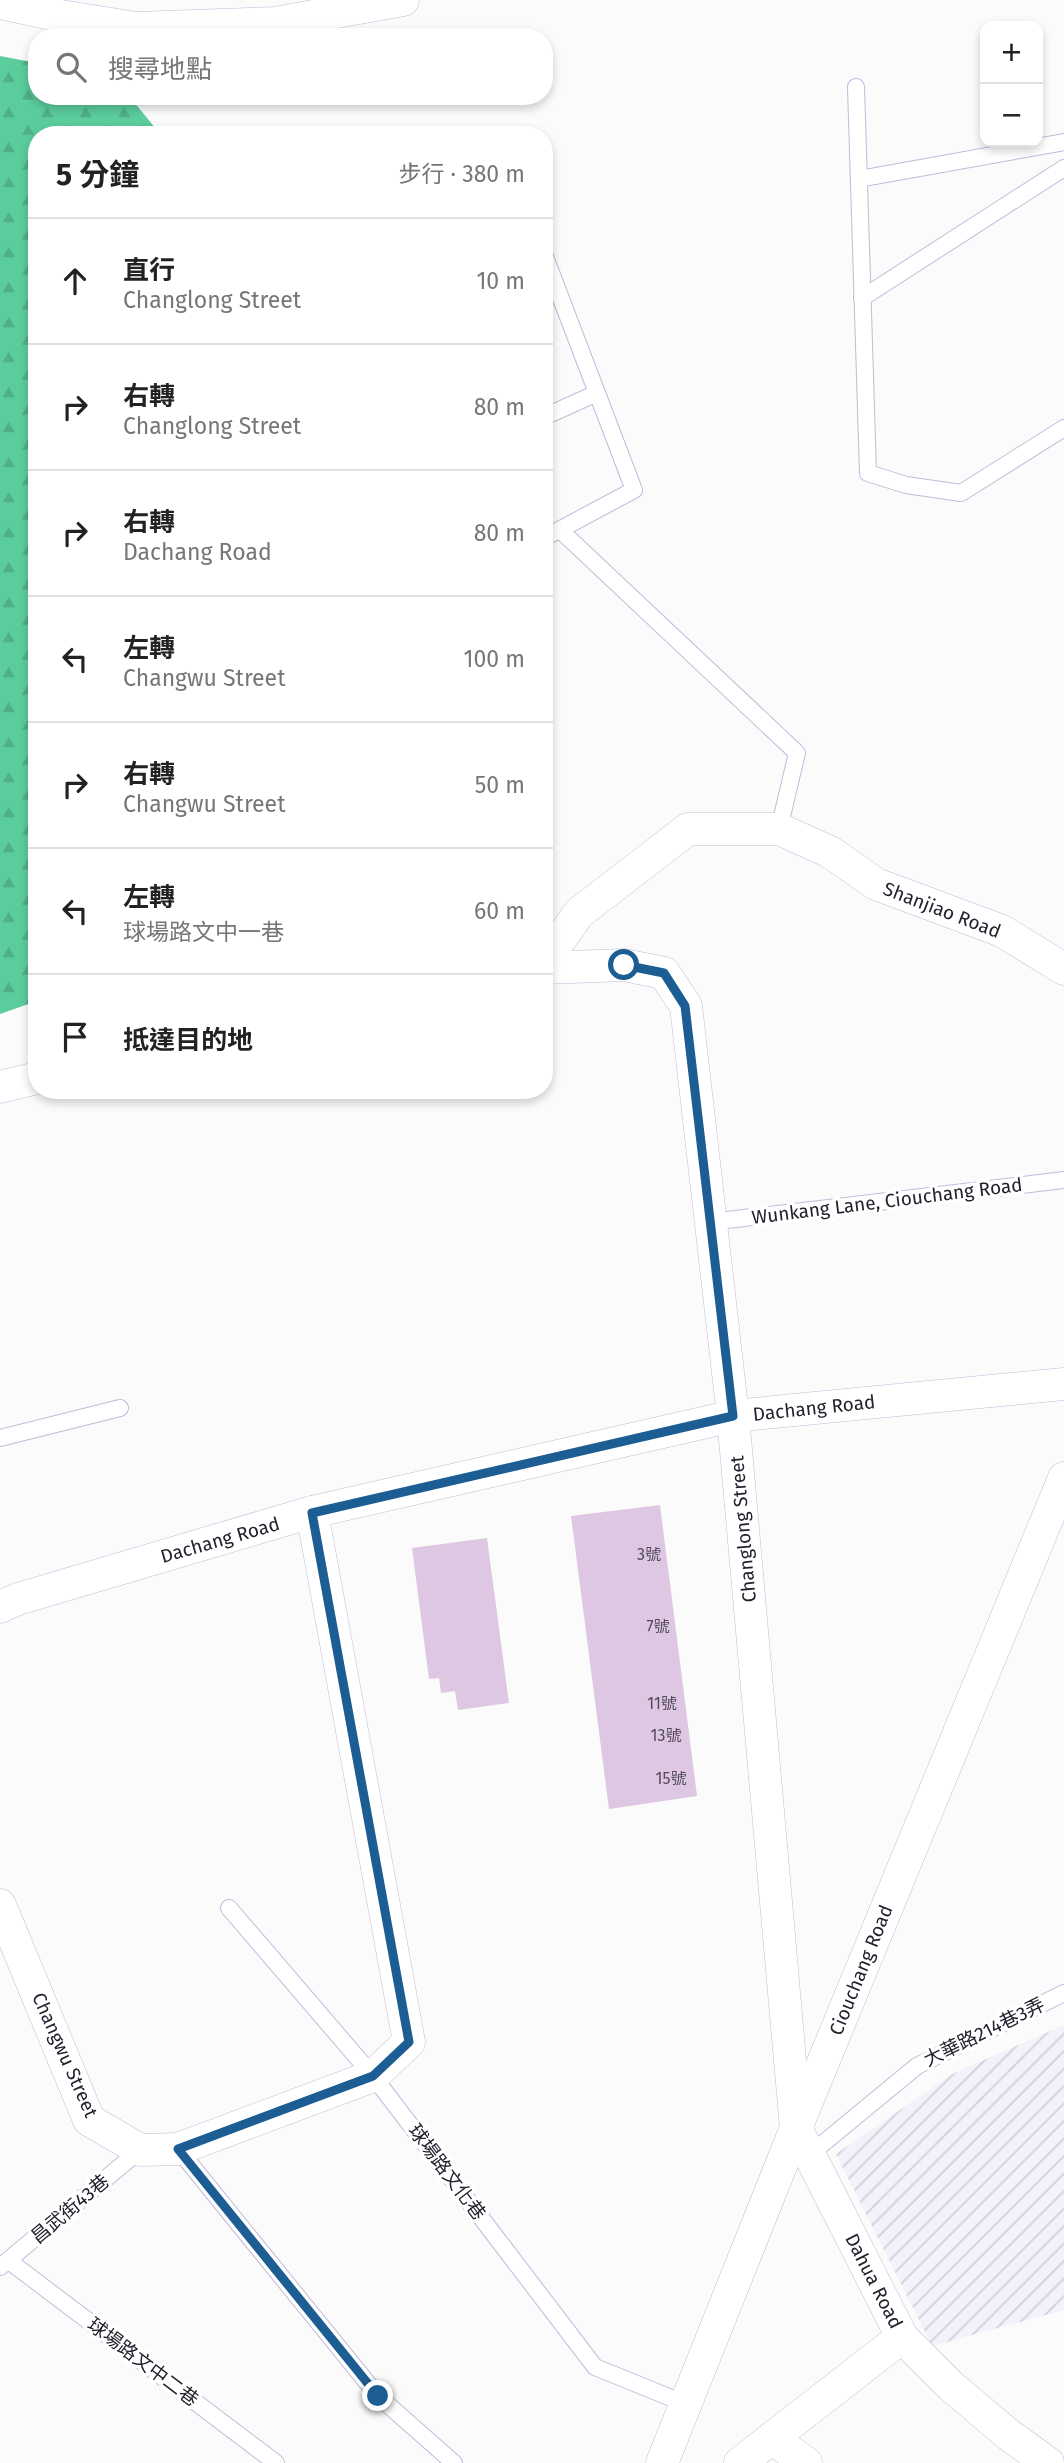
<!DOCTYPE html>
<html lang="zh-TW">
<meta charset="utf-8">
<style>
:root{--surface:#fff;--page:#f6f6f6;--text:#222;--muted:#767676;--line:#e0e0e0}
body{margin:0;font-family:"Fira Sans","Noto Sans TC",sans-serif;background:var(--page);color:var(--text)}
.controls{position:absolute;right:21px;top:21px;display:grid;overflow:hidden;border-radius:14px;box-shadow:0 4px 10px #0003}
.controls button{width:63px;height:63px;display:grid;place-items:center;padding:0;border:0;border-bottom:2px solid var(--line);background:var(--surface);color:var(--text);font:35px sans-serif}
.stop{position:absolute;width:21px;height:21px;margin:-16px;border:5px solid #1c5d93;border-radius:50%;background:#fff}
.stop.end{background:#1c5d93;border-color:#fff;box-shadow:0 2px 7px #0008}
.list{margin:0;padding:0;list-style:none}
h2{display:flex;justify-content:space-between;align-items:center;height:91px;margin:0;padding:0 28px;font-size:30px}
h2 small{font-size:23px;font-weight:400;color:var(--muted)}
.list li{display:grid;grid-template-columns:46px 1fr auto;gap:21px;align-items:center;box-sizing:border-box;height:126px;padding:0 28px;border-top:2px solid var(--line)}
.list b{display:block;font-size:26px;white-space:nowrap}
.list p{margin:0;font-size:23px;white-space:nowrap;color:var(--muted)}
.list em{font-size:23px;font-style:normal;color:var(--muted)}
.icon{flex:none;width:38px;height:38px;fill:none;stroke:currentColor;stroke-width:2;stroke-linecap:round;stroke-linejoin:round}
.map{position:relative;flex:none;width:1064px;height:2463px;overflow:hidden}
.search{position:absolute;background:var(--surface);box-shadow:0 4px 10px #0003;left:28px;top:28px;width:525px;height:77px;display:flex;align-items:center;gap:18px;box-sizing:border-box;padding:0 24px;border-radius:28px;color:var(--muted);font-size:26px}
.panel{position:absolute;background:var(--surface);box-shadow:0 4px 10px #0003;left:28px;top:126px;width:525px;height:973px;border-radius:28px}
.map>svg:first-child{display:block}
.industrial{fill:url(#industrial-furrows)}
.forest{fill:url(#forest-firs)}
.building{fill:#dec7e2}
.lines{fill:none;stroke-linecap:round;stroke-linejoin:round}
.lane-casing{stroke:#c1bbdc;stroke-width:18}
.street-casing{stroke:#c1bbdc;stroke-width:33}
.lane{stroke:#fff;stroke-width:16}
.street{stroke:#fff;stroke-width:32}
.route{stroke:#1c5d93;stroke-width:9}
.labels{text-anchor:middle;dominant-baseline:central;stroke-width:7;stroke-linejoin:round;paint-order:stroke}
.number-label{font-size:16px;fill:#524a5a}
.street-label{font-size:19px;fill:#23212d;stroke:#fff}
</style>
<div class="map">
<svg width="1064" height="2463" viewBox="0 0 1064 2463">
<defs>
<pattern id="industrial-furrows" width="10" height="10" patternUnits="userSpaceOnUse" patternTransform="scale(1.75)"><rect width="10" height="10" fill="#f3f2fa"/><path d="M-1 1l2-2M0 10L10 0M9 11l2-2" fill="none" stroke="#d0cfd7"/></pattern>
<pattern id="forest-firs" width="22" height="20" patternUnits="userSpaceOnUse" patternTransform="scale(1.75)"><rect width="22" height="20" fill="#5bcd9d"/><path d="M5 1l3.5 6h-7zM16 11l3.5 6h-7z" fill="#4fb088"/></pattern>
</defs>
<rect width="100%" height="100%" fill="#fbfbfb"/>
<!-- industrial -->
<path class="industrial" d="M 1064,2025 L 1064,2310 L 932,2346 L 836,2154 L 952,2074 Z"/>
<!-- forest -->
<path class="forest" d="M 0,56 L 37,63 L 37,96 L 129,96 L 161,135 L 37,135 L 37,1001 L 0,1014 Z"/>
<!-- building -->
<g class="building">
<path d="M 660,1505 L 697,1796 L 609,1809 L 571,1516 Z"/>
<path d="M 487,1538 L 509,1703 L 458,1710 L 455,1691 L 441,1693 L 439,1678 L 429,1679 L 412,1548 Z"/>
</g>
<g class="lines">
<!-- lane casing -->
<g class="lane-casing">
<g id="lane">
<path d="M 856,87 L 868,473 L 906,485 L 961,493 L 1064,428"/>
<path d="M 859,179 L 1064,142"/>
<path d="M 544,254 L 634,490 L 544,538"/>
<path d="M 862,298 L 1064,168"/>
<path d="M 544,417 L 597,393"/>
<path d="M 560,530 L 797,753 L 779,829"/>
<path d="M 710,1222 L 1064,1180"/>
<path d="M 0,1438 L 120,1408"/>
<path d="M 229,1908 L 373,2076 L 595,2367 L 686,2404"/>
<path d="M 178,2149 L 378,2396 L 454,2463"/>
<path d="M 809,2155 L 917,2066 L 1064,1993"/>
<path d="M 9,2261 L 276,2463"/>
<path d="M 0,2267 L 140,2150"/>
</g>
</g>
<!-- street casing -->
<g class="street-casing">
<g id="street">
<path d="M 0,3 L 61,16 L 136,28 L 275,23 L 403,0"/>
<path d="M 544,962 L 579,913 L 688,829 L 779,829 L 830,852 L 876,884 L 1002,931 L 1064,969"/>
<path d="M 544,968 L 624,965 L 664,973 L 686,1006 L 733,1416 L 796,2128 L 902,2337 L 951,2386 L 1009,2435 L 1048,2463"/>
<path d="M 0,1087 L 37,1078"/>
<path d="M 0,1607 L 18,1599 L 312,1512 L 733,1416 L 1064,1384"/>
<path d="M 0,1905 L 89,2120 L 140,2150 L 178,2149 L 373,2076 L 409,2042 L 312,1512"/>
<path d="M 772,2438 L 806,2463"/>
<path d="M 662,2463 L 796,2128 L 1064,1478"/>
<path d="M 740,2463 L 902,2337"/>
</g>
</g>
<!-- lane -->
<use href="#lane" class="lane"/>
<!-- street -->
<use href="#street" class="street"/>
</g>
<g class="lines">
<!-- route -->
<path class="route" d="M 378,2396 L 178,2149 L 373,2076 L 409,2042 L 312,1513 L 733,1416 L 685,1006 L 664,973 L 624,965"/>
</g>
<g class="labels">
<!-- number labels -->
<g class="number-label">
<text x="649" y="1554">3號</text>
<text x="658" y="1626">7號</text>
<text x="662" y="1703">11號</text>
<text x="666" y="1735">13號</text>
<text x="671" y="1778">15號</text>
</g>
<!-- street labels -->
<g class="street-label">
<text transform="translate(942 910) rotate(21)">Shanjiao Road</text>
<text transform="translate(887 1201) rotate(-7)">Wunkang Lane, Ciouchang Road</text>
<text transform="translate(814 1408) rotate(-6)">Dachang Road</text>
<text transform="translate(743 1529) rotate(-95)">Changlong Street</text>
<text transform="translate(220 1540) rotate(-16)">Dachang Road</text>
<text transform="translate(861 1970) rotate(-68)">Ciouchang Road</text>
<text transform="translate(984 2032) rotate(-26)">大華路214巷3弄</text>
<text transform="translate(65 2055) rotate(66)">Changwu Street</text>
<text transform="translate(447 2172) rotate(53)">球場路文化巷</text>
<text transform="translate(70 2209) rotate(-40)">昌武街43巷</text>
<text transform="translate(874 2281) rotate(63)">Dahua Road</text>
<text transform="translate(143 2362) rotate(37)">球場路文中二巷</text>
</g>
</g>
</svg>
<div class="controls">
<button>+</button>
<button>−</button>
</div>
<div class="stop" style="left:624px;top:965px"></div>
<div class="stop end" style="left:378px;top:2396px"></div>
<div class="search"><svg class="icon" aria-label="search" viewBox="0 0 24 24"><circle cx="10" cy="10" r="6"/><path d="M15 15l6 6"/></svg>搜尋地點</div>
<section class="panel">
<h2>5 分鐘<small>步行 · 380 m</small></h2>
<ul class="list">
<li><svg class="icon" aria-label="ahead" viewBox="0 0 24 24"><path d="M12 20V5M6 11l6-6 6 6"/></svg><div><b>直行</b><p>Changlong Street</p></div><em>10 m</em></li>
<li><svg class="icon" aria-label="right" viewBox="0 0 24 24"><path d="M7 20v-9h11M14 6l5 5-5 5"/></svg><div><b>右轉</b><p>Changlong Street</p></div><em>80 m</em></li>
<li><svg class="icon" aria-label="right" viewBox="0 0 24 24"><path d="M7 20v-9h11M14 6l5 5-5 5"/></svg><div><b>右轉</b><p>Dachang Road</p></div><em>80 m</em></li>
<li><svg class="icon" aria-label="left" viewBox="0 0 24 24"><path d="M17 20v-9H6M10 6l-5 5 5 5"/></svg><div><b>左轉</b><p>Changwu Street</p></div><em>100 m</em></li>
<li><svg class="icon" aria-label="right" viewBox="0 0 24 24"><path d="M7 20v-9h11M14 6l5 5-5 5"/></svg><div><b>右轉</b><p>Changwu Street</p></div><em>50 m</em></li>
<li><svg class="icon" aria-label="left" viewBox="0 0 24 24"><path d="M17 20v-9H6M10 6l-5 5 5 5"/></svg><div><b>左轉</b><p>球場路文中一巷</p></div><em>60 m</em></li>
<li><svg class="icon" aria-label="arrive" viewBox="0 0 24 24"><path d="M6 21V4h12l-3 4 3 4H6"/></svg><div><b>抵達目的地</b></div></li>
</ul>
</section>
</div>
